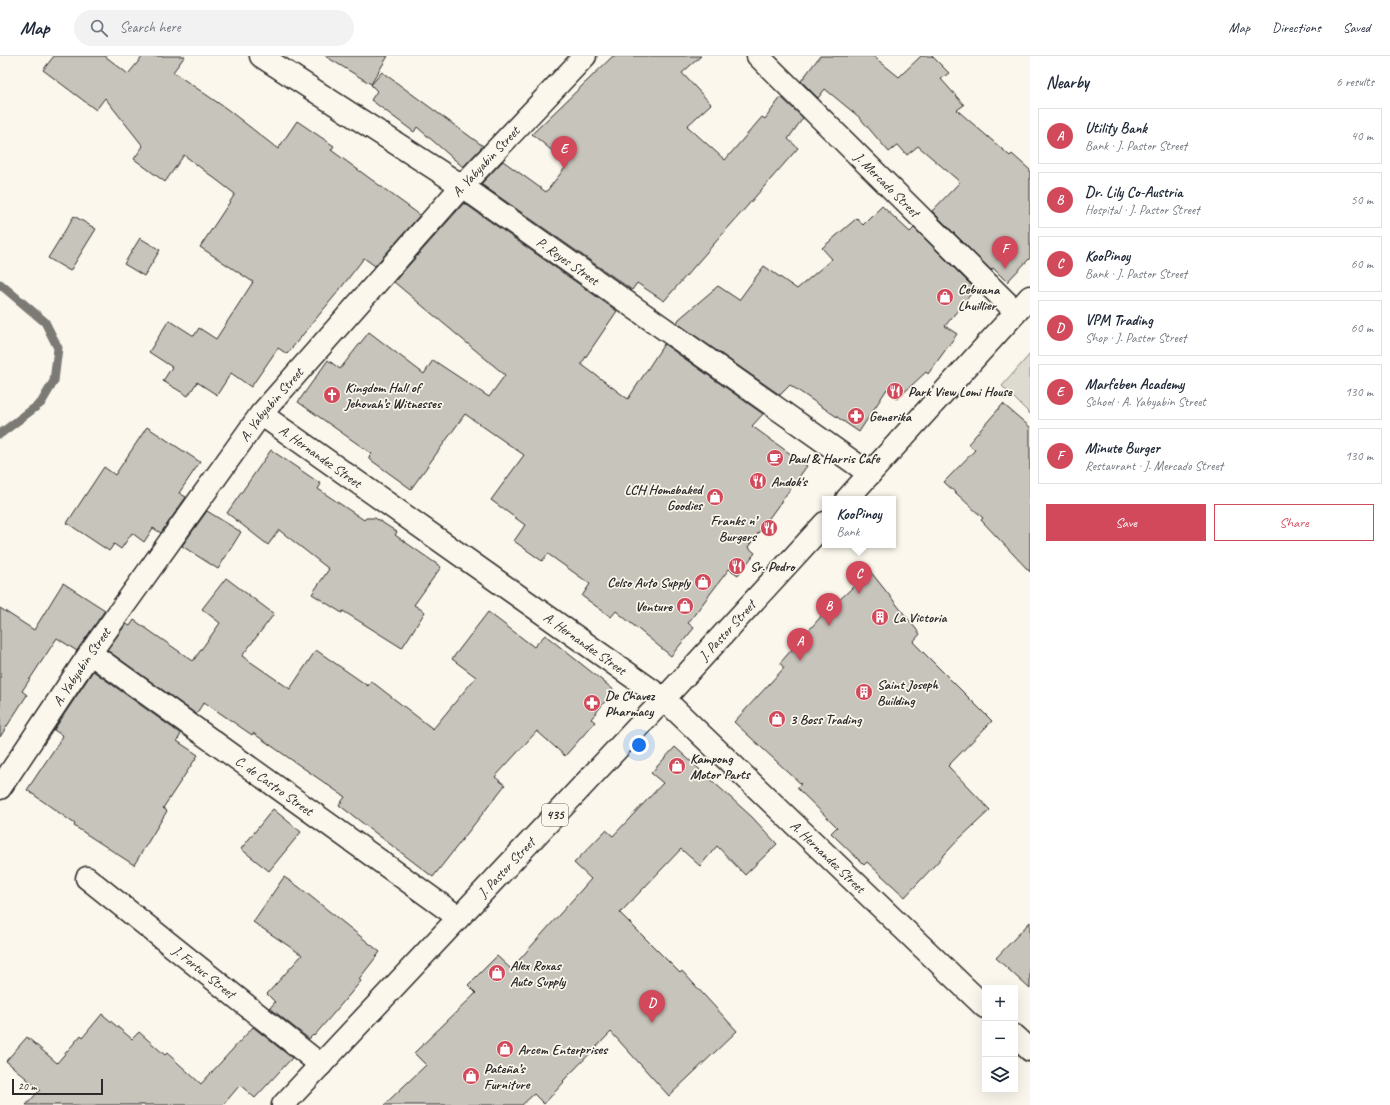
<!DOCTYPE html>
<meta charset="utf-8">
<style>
:root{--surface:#fff;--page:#f2f2f3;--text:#1f2937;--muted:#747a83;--line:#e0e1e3;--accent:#d1495b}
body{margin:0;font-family:Caveat,sans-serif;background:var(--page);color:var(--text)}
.controls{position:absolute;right:12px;bottom:12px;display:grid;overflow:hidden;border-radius:0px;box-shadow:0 4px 16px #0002}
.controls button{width:36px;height:36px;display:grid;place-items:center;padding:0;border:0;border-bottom:1px solid var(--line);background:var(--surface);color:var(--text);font:20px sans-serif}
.scale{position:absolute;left:12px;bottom:10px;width:91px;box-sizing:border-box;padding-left:4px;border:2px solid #2b2b2b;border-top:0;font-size:11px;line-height:14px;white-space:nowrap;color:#2b2b2b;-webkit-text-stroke:3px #fbf7ec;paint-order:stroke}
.you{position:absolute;left:639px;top:689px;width:14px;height:14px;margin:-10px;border:3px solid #fff;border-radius:50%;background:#1a73e8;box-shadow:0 0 0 6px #1a73e833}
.badge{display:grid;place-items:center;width:26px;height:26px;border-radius:50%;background:var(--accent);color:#fff;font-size:13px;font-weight:700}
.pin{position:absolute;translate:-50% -33px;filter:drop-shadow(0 1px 2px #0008)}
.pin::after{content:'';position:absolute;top:21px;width:14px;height:12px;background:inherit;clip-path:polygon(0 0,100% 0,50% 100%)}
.popup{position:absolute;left:822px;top:440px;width:74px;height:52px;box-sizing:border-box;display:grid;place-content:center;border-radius:0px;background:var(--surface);filter:drop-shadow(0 1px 3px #0005);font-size:13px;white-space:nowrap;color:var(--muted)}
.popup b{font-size:15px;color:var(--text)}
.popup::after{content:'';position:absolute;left:50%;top:100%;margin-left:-8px;border:8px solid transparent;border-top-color:var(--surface)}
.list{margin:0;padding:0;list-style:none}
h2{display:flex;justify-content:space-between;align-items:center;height:52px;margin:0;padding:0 16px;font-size:17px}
h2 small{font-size:13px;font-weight:400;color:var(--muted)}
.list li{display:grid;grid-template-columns:26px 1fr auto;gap:12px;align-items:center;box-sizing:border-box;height:56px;margin:0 8px 8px;padding:0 8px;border:1px solid var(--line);border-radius:0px}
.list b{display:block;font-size:15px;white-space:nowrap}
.list p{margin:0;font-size:13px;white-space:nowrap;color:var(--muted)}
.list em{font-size:13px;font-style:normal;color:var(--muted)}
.actions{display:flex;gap:8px;padding:12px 16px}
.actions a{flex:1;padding:9px 0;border:1px solid var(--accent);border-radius:0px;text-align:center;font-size:14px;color:var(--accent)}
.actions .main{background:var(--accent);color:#fff}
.icon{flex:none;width:22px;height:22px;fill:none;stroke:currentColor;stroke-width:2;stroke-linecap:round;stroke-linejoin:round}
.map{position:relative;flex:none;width:1030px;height:1049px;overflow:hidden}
header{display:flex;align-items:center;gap:24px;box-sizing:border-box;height:56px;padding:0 20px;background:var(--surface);border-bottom:1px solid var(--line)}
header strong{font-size:19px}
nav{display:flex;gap:22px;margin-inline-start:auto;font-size:14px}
.search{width:280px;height:36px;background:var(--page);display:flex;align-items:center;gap:10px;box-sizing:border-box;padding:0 14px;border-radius:22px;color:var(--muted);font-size:15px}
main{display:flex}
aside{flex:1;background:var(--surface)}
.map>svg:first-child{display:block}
.green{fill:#dddad0;stroke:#84827e}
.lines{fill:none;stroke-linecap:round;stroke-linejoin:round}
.stream{stroke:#7b7a75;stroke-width:9}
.building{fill:#c7c4bc;stroke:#2b2b2b}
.minor-casing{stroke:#2b2b2b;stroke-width:25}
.major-casing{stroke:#2b2b2b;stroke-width:25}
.minor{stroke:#fbf7ec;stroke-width:22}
.major{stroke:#fbf7ec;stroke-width:22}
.labels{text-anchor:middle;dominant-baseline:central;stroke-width:3.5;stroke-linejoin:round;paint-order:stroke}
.shield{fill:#fbf7ec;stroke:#696865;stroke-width:1}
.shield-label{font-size:13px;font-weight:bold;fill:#2b2b2b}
.street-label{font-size:14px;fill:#2b2b2b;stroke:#fbf7ec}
.poi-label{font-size:14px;font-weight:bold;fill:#2b2b2b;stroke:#fbf7ec;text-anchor:start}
</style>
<header>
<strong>Map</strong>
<div class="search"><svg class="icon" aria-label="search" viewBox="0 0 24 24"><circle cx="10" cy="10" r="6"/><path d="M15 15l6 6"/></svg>Search here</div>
<nav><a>Map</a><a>Directions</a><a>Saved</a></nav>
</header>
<main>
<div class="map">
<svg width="1030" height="1049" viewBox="0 0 1030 1049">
<rect width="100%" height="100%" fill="#fbf7ec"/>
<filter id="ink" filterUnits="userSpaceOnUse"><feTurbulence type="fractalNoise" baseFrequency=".025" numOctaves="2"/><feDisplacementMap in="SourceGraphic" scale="8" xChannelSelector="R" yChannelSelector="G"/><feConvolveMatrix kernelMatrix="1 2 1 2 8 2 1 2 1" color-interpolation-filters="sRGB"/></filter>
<g filter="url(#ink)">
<!-- green -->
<path class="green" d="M 1030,298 L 1030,358 L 1002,330 Z"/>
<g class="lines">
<!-- stream -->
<path class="stream" d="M 0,228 L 45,266 L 58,292 L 54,325 L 41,347 L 0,378"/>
</g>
<!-- building -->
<g class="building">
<path d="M 54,0 L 105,0 L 128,18 L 143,0 L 185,0 L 173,16 L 227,53 L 278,93 L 297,65 L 334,90 L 331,94 L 420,159 L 375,210 L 364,202 L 337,237 L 287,298 L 278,292 L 251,331 L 231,317 L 217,339 L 197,326 L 188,340 L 163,325 L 172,311 L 149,296 L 169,264 L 194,280 L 199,272 L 216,283 L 253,226 L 200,191 L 235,138 L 184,99 L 165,126 L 134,103 L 143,90 L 105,42 L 96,54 L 43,14 Z"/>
<path d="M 325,0 L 388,0 L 371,28 Z"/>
<path d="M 613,0 L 701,0 L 682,17 L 711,48 L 687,70 L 725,104 L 762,61 L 765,63 L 781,41 L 803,62 L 788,83 L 798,92 L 664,245 L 637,227 L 632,234 L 481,128 L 503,105 L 546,136 L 568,108 L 532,78 Z"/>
<path d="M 820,0 L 873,0 L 899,21 L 921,0 L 932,0 L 949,17 L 941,23 L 964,49 L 957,54 L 1010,100 L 1012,98 L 1030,114 L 1030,202 L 1007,226 L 993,212 L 991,214 L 932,155 L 960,126 L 918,90 L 907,99 L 898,89 L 889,96 L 859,61 L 825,33 L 818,42 L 801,25 Z"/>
<path d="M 382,16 L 431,52 L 483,90 L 463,111 L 417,71 L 414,76 L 371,44 L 377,35 L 371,29 Z"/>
<path d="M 464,147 L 617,255 L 581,308 L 628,343 L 664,288 L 763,358 L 752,370 L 807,410 L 748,491 L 755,497 L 738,519 L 729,513 L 688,567 L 694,572 L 671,600 L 616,555 L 611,561 L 582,540 L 590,528 L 548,498 L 542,505 L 514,485 L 525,469 L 491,444 L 524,399 L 465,358 L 411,433 L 368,402 L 372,398 L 298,346 L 328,304 L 340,313 L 369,276 L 424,318 L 433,304 L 489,341 L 505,319 L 394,226 Z"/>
<path d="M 882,150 L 910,176 L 914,172 L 975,233 L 945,270 L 957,278 L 928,318 L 926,316 L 897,343 L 887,333 L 859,376 L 790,329 L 780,339 L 677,267 L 679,263 L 718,230 L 739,244 L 764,210 L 797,233 L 832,203 L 822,192 L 857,162 L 863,169 Z"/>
<path d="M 74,160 L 96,173 L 70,215 L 48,202 Z"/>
<path d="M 140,182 L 160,194 L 144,220 L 124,208 Z"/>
<path d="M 1003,348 L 1030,371 L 1030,516 L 981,464 L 983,462 L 944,426 L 975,394 L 968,388 Z"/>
<path d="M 147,371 L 200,406 L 179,437 L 186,441 L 161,477 L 153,472 L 144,486 L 132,477 L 121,493 L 114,488 L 109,495 L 67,467 L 104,411 L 115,419 Z"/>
<path d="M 271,394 L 321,428 L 318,433 L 364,464 L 366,462 L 375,462 L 397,476 L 395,479 L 441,511 L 414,549 L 425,556 L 402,592 L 343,555 L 342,557 L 312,538 L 329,513 L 279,474 L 268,489 L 227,457 Z"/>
<path d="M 207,455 L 241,476 L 218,513 L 182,490 Z"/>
<path d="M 870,515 L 920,578 L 913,586 L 992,665 L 948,710 L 990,754 L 959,783 L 905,841 L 867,806 L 864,809 L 831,777 L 837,771 L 797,732 L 801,728 L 734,666 L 784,612 L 780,607 L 832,548 L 834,549 Z"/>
<path d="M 226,522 L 274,558 L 242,600 L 290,633 L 316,594 L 368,630 L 371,625 L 433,673 L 476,621 L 452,603 L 488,556 L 534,591 L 545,579 L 614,634 L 591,663 L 595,666 L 565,700 L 537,675 L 495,721 L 505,729 L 433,821 L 339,749 L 345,741 L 253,677 L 252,679 L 204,646 L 196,658 L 107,594 L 126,568 L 130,570 L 134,564 L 193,605 L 220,567 L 202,553 Z"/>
<path d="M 63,527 L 105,554 L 77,595 L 57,582 L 22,635 L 27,639 L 0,681 L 0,552 L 34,574 Z"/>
<path d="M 93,615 L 181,678 L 177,685 L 198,699 L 163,752 L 167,755 L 134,809 L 74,770 L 75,768 L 27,734 L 63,680 L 54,674 Z"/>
<path d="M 675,691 L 752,761 L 777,788 L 745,819 L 717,790 L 700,810 L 681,793 L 620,857 L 680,917 L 682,915 L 737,975 L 669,1040 L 611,976 L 563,1025 L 564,1026 L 544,1048 L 534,1038 L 522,1049 L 384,1049 L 426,1009 L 414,997 L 476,937 L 468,929 L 497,900 L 511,913 L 591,823 L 574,807 L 606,774 L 613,780 L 663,727 L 651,717 Z"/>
<path d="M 273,753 L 301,776 L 269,815 L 241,793 Z"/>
<path d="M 284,821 L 299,831 L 380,896 L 359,923 L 361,925 L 339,951 L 314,980 L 313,979 L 309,983 L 270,952 L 275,946 L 267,938 L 302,899 L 253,866 Z"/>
<path d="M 1030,866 L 1030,933 L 996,902 Z"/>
<path d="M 102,958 L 132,983 L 139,976 L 165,999 L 167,997 L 201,1028 L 253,971 L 292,1002 L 255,1042 L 240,1029 L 223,1049 L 26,1049 L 40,1034 L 6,1005 L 27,981 L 57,1007 L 81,979 L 83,981 Z"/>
</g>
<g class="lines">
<!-- minor casing -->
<g class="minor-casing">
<g id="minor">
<path id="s1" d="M 261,0 L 462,130 L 870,418"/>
<path id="s2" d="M 758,0 L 1016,256"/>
<path id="s3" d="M 261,358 L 664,643 L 985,951"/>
<path id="s4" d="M 90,597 L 458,861"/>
<path id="s5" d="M 0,732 L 90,597 L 261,358 L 462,130 L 585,0"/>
<path id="s6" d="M 87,822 L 321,1009"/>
<path d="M 1015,980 L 1030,994"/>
</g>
</g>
<!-- major casing -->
<g class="major-casing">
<g id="major">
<path d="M 847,443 L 1030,241"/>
<path id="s7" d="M 283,1049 L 664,643 L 825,467"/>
</g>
</g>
<!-- minor -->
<use href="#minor" class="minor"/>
<!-- major -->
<use href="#major" class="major"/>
</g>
</g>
<!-- icons -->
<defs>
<g id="shop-disc" transform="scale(0.9)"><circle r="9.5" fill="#d1495b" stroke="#fbf7ec"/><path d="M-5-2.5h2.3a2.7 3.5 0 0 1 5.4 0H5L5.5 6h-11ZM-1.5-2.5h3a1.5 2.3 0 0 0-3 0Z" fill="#fff"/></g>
<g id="restaurant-disc" transform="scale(0.9)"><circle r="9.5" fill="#d1495b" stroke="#fbf7ec"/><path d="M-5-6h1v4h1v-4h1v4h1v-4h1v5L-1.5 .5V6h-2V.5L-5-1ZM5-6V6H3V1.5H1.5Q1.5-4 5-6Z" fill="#fff"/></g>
<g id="church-disc" transform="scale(0.9)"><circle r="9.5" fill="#d1495b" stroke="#fbf7ec"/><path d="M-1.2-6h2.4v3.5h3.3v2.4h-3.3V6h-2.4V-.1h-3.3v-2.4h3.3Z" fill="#fff"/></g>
<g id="pharmacy-disc" transform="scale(0.9)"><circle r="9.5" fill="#d1495b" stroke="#fbf7ec"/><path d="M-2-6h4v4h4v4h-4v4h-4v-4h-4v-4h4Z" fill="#fff"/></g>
<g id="cafe-disc" transform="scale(0.9)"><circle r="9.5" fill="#d1495b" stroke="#fbf7ec"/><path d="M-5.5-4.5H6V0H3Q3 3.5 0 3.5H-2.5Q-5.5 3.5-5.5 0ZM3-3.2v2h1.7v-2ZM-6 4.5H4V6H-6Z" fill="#fff"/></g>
<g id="building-disc" transform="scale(0.9)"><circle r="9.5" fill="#d1495b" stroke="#fbf7ec"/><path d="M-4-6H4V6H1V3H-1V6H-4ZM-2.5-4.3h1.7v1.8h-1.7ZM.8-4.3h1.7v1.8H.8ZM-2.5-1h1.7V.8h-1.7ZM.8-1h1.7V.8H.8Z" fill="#fff"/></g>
</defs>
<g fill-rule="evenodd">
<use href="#shop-disc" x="945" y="241"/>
<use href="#restaurant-disc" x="895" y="335"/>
<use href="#church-disc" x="332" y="339"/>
<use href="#pharmacy-disc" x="856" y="360"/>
<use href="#cafe-disc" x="775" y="402"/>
<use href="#restaurant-disc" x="758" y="425"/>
<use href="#shop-disc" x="715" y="441"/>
<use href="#restaurant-disc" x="769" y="472"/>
<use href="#restaurant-disc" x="737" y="510"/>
<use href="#shop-disc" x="703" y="526"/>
<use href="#shop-disc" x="685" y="550"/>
<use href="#building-disc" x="880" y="561"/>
<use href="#building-disc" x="864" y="636"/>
<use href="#pharmacy-disc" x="592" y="647"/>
<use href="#shop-disc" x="777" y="663"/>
<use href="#shop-disc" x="677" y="710"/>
<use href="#shop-disc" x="497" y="917"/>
<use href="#shop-disc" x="505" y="993"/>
<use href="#shop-disc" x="471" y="1020"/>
</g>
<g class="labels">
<!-- shield labels -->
<rect class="shield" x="542" y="748" width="26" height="22" rx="3"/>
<g class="shield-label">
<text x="555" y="759">435</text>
</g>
<!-- street labels -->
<g class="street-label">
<text stroke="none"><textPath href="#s5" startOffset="794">A. Yabyabin Street</textPath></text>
<text stroke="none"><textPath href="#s2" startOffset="182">J. Mercado Street</textPath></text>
<text stroke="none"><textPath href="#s1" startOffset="369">P. Reyes Street</textPath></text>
<text stroke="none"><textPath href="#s5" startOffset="470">A. Yabyabin Street</textPath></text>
<text stroke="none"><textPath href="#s3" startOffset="73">A. Hernandez Street</textPath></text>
<text stroke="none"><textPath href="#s7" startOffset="650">J. Pastor Street</textPath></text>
<text stroke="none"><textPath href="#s3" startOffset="397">A. Hernandez Street</textPath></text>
<text stroke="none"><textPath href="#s5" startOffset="146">A. Yabyabin Street</textPath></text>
<text stroke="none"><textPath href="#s4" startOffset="227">C. de Castro Street</textPath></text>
<text stroke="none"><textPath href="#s3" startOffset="721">A. Hernandez Street</textPath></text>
<text stroke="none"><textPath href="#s7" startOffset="326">J. Pastor Street</textPath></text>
<text stroke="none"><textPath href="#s6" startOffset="150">J. Fortus Street</textPath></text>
</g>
<!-- poi labels -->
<g class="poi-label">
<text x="958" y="233">Cebuana<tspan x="958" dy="16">Lhuillier</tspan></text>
<text x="345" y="331">Kingdom Hall of<tspan x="345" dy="16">Jehovah’s Witnesses</tspan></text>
<text x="908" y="335">Park View Lomi House</text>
<text x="869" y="360">Generika</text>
<text x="788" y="402">Paul &amp; Harris Cafe</text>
<text x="771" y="425">Andok's</text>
<text x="702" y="433" text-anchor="end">LCH Homebaked<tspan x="702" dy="16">Goodies</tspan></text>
<text x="756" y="464" text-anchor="end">Franks n’<tspan x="756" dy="16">Burgers</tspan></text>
<text x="750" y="510">Sr. Pedro</text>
<text x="690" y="526" text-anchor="end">Celso Auto Supply</text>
<text x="672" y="550" text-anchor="end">Venture</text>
<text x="893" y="561">La Victoria</text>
<text x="877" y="628">Saint Joseph<tspan x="877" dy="16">Building</tspan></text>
<text x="605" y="639">De Chavez<tspan x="605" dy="16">Pharmacy</tspan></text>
<text x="790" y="663">3 Boss Trading</text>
<text x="690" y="702">Kampong<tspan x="690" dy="16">Motor Parts</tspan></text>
<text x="510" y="909">Alex Roxas<tspan x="510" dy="16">Auto Supply</tspan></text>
<text x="518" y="993">Arcem Enterprises</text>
<text x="484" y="1012">Pateña’s<tspan x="484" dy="16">Furniture</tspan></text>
</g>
</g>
</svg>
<div class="controls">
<button>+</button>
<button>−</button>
<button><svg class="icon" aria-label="layers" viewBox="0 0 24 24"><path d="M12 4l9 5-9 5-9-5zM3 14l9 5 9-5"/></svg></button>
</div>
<div class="scale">20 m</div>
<div class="you"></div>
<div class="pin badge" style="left:800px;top:605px">A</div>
<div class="pin badge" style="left:829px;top:570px">B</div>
<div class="pin badge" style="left:859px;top:538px">C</div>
<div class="popup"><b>KooPinoy</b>Bank</div>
<div class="pin badge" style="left:652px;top:967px">D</div>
<div class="pin badge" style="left:564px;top:113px">E</div>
<div class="pin badge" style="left:1005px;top:213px">F</div>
</div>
<aside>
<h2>Nearby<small>6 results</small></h2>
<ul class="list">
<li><span class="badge">A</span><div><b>Utility Bank</b><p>Bank · J. Pastor Street</p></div><em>40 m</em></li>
<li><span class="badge">B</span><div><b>Dr. Lily Co-Austria</b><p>Hospital · J. Pastor Street</p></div><em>50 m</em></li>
<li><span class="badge">C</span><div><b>KooPinoy</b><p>Bank · J. Pastor Street</p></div><em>60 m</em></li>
<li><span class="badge">D</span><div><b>VPM Trading</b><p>Shop · J. Pastor Street</p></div><em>60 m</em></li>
<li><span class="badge">E</span><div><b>Marfeben Academy</b><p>School · A. Yabyabin Street</p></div><em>130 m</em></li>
<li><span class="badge">F</span><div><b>Minute Burger</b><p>Restaurant · J. Mercado Street</p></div><em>130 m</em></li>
</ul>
<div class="actions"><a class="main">Save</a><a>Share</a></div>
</aside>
</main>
